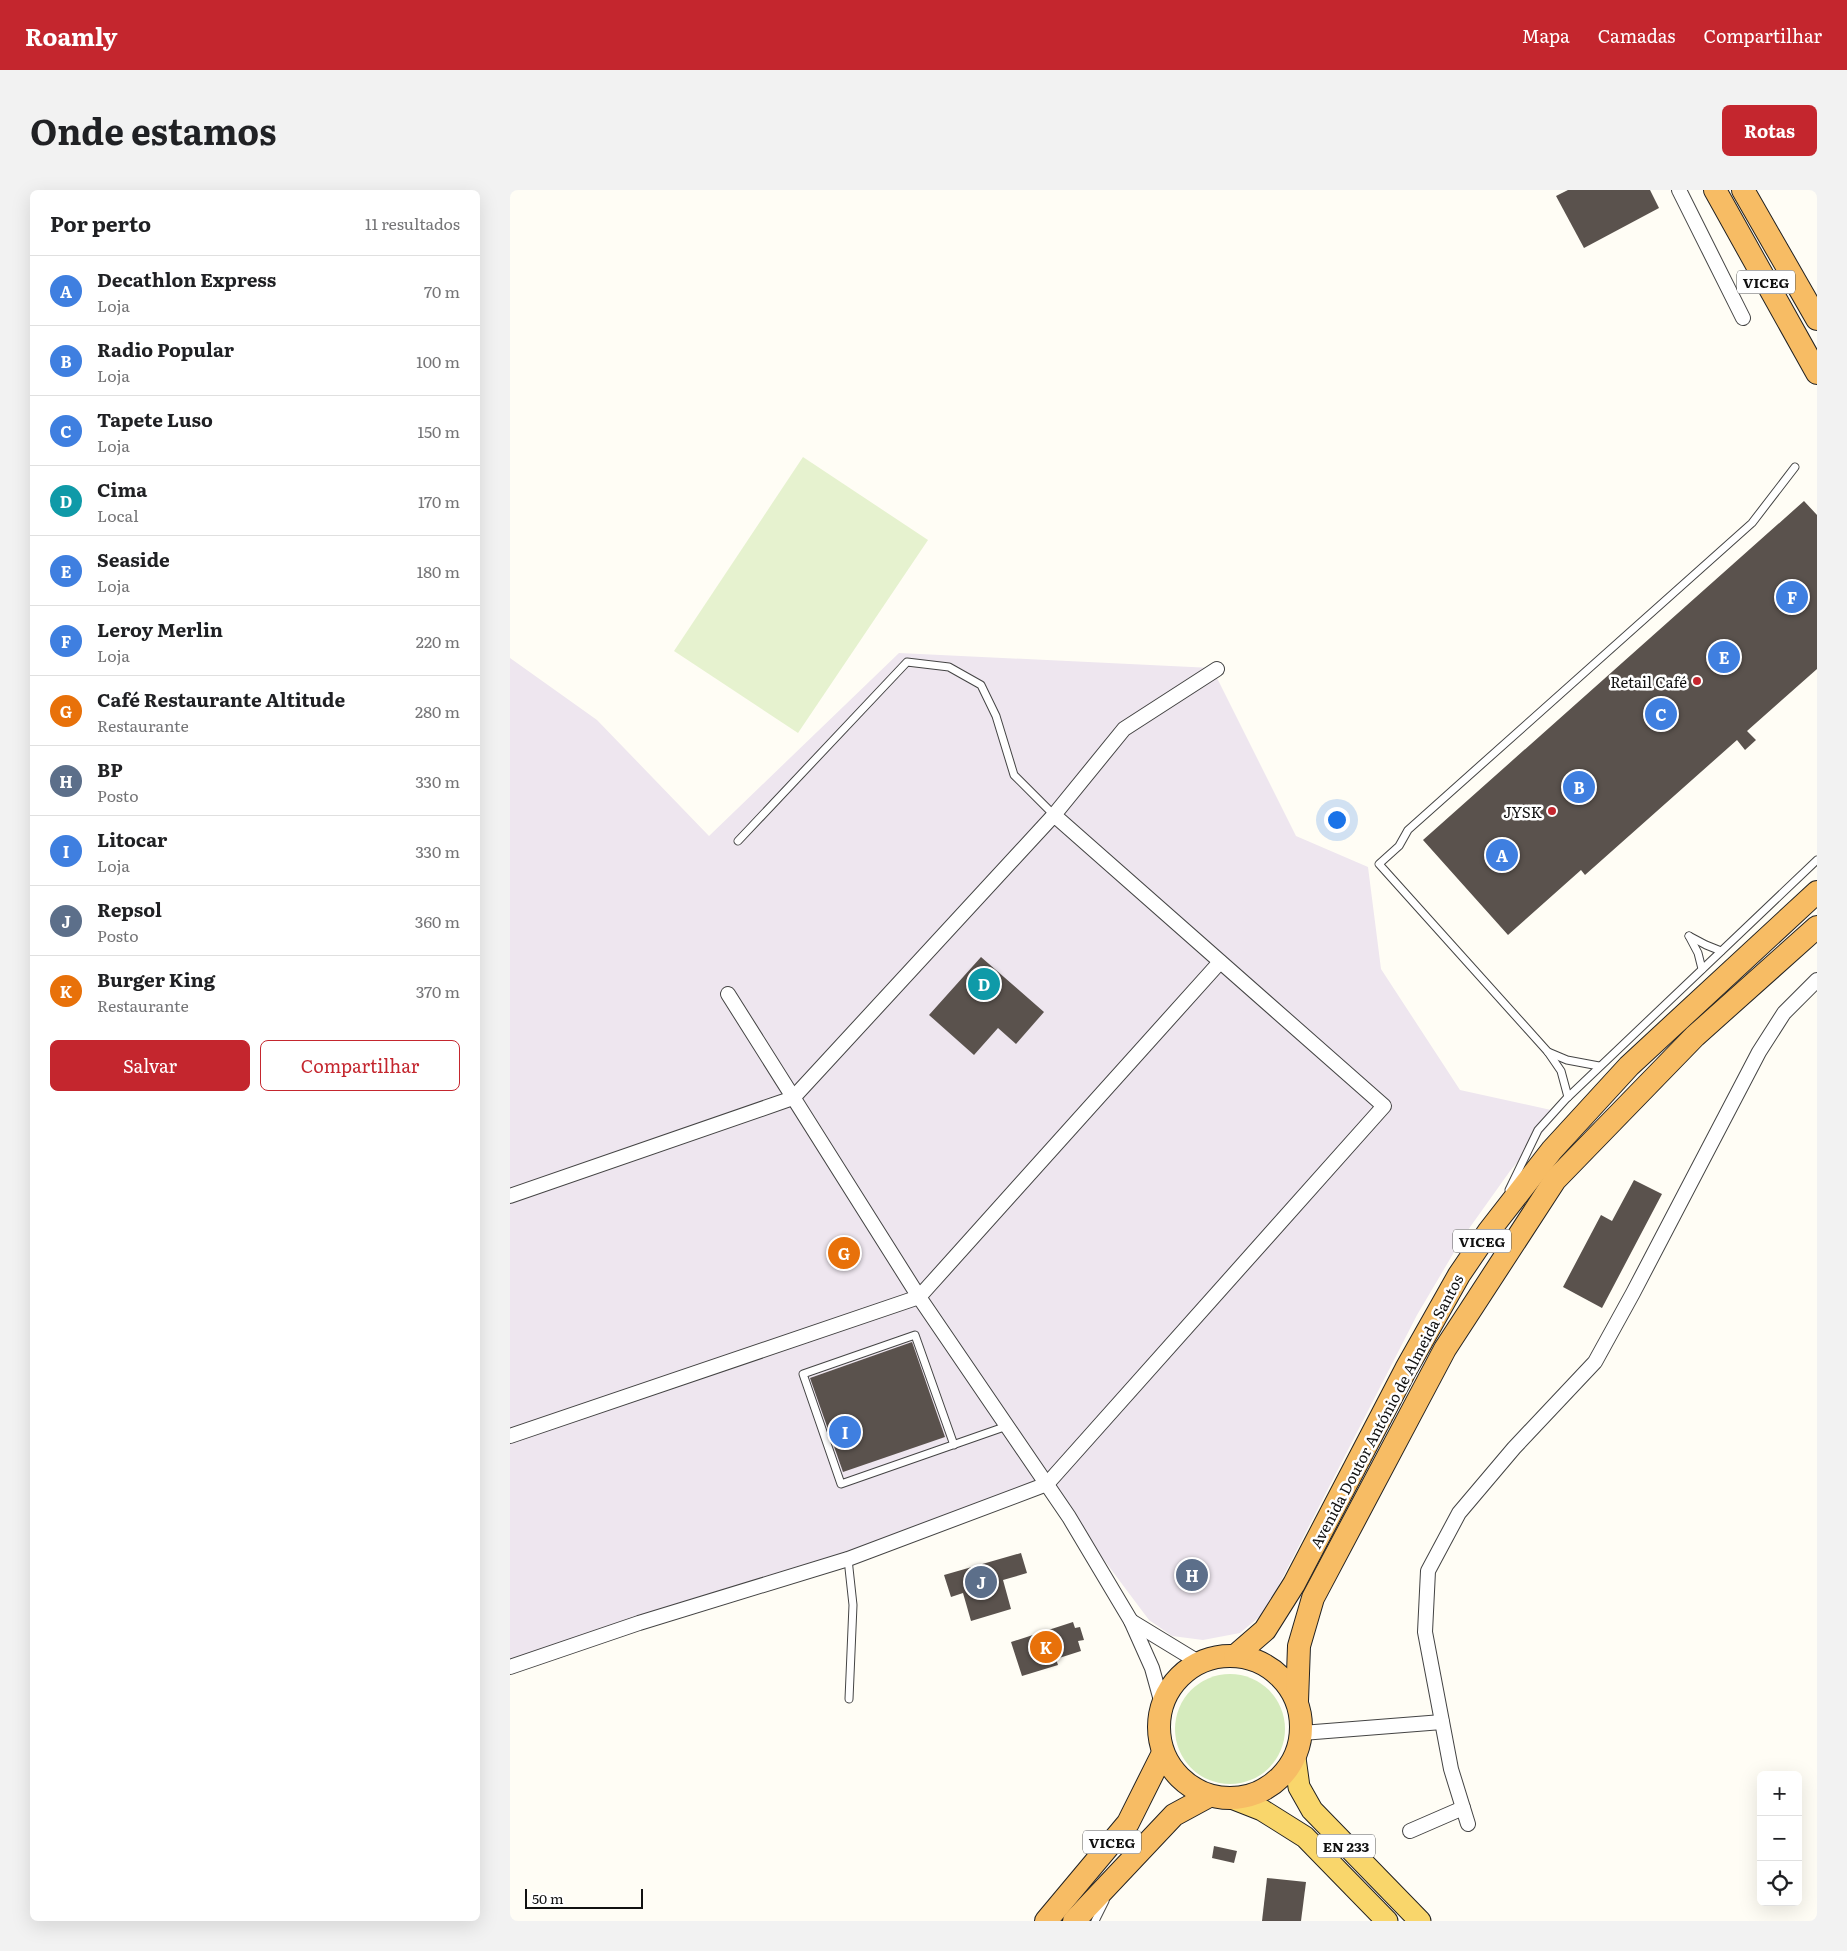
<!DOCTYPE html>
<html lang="pt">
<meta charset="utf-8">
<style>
:root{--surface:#fff;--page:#f2f2f2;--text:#202124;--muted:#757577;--line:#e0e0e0;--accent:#c4262e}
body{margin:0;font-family:Literata,serif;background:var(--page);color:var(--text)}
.controls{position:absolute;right:15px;bottom:15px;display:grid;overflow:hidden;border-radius:8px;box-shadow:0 5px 20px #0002}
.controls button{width:45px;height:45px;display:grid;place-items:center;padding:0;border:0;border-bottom:1px solid var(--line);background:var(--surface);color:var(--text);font:25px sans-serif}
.scale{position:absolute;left:15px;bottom:12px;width:118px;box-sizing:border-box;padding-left:5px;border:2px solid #111;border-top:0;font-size:14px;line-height:18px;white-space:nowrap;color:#111;-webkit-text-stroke:4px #fff;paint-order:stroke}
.you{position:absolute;left:826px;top:629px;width:18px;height:18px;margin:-12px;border:4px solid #fff;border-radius:50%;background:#1a73e8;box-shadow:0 0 0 8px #1a73e833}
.badge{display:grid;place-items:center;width:32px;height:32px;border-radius:50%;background:var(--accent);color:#fff;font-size:16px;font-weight:700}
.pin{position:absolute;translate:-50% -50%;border:2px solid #fff;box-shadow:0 1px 5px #0006}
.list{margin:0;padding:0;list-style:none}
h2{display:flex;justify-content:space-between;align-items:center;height:65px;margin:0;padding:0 20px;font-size:21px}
h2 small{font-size:16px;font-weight:400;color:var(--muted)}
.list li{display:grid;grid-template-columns:32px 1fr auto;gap:15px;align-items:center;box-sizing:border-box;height:70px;padding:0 20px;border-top:1px solid var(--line)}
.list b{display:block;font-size:19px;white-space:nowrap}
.list p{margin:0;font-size:16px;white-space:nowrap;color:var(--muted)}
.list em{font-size:16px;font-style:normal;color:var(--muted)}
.actions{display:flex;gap:10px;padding:15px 20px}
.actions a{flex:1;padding:11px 0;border:1px solid var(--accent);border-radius:8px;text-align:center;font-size:18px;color:var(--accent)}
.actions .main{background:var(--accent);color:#fff}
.icon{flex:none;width:28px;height:28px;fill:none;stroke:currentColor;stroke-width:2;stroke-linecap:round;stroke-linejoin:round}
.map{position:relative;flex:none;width:1307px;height:1731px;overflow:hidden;border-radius:8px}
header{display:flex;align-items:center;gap:30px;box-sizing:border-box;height:70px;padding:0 25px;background:var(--accent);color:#fff}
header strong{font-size:24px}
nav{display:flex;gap:28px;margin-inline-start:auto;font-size:18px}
.intro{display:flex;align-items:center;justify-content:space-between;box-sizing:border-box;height:120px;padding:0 30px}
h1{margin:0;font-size:35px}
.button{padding:12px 22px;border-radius:8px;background:var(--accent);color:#fff;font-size:18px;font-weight:700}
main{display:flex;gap:30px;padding:0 30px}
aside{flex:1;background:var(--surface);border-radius:8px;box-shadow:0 5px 20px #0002}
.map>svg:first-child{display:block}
.industrial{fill:#eee6ef}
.green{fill:#d5ebbd}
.pitch{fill:#e6f2cf}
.building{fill:#5a524d}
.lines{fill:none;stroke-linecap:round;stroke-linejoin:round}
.service-casing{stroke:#444;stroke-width:9}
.minor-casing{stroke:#444;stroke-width:16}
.primary-casing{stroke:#222;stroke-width:23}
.trunk-casing{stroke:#222;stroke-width:24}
.service{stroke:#fff;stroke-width:7}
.minor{stroke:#fff;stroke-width:14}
.primary{stroke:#f9d66b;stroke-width:21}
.trunk{stroke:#f7bc64;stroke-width:22}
.poi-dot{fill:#c4262e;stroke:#fff;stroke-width:2}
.labels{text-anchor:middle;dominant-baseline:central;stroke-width:5;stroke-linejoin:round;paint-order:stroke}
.shield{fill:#fff;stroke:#585858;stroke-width:1}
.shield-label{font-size:14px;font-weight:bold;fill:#111}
.poi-label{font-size:15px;fill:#111;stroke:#fff;text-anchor:end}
.street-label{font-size:15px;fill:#111;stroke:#fff}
</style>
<header>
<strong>Roamly</strong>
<nav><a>Mapa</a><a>Camadas</a><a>Compartilhar</a></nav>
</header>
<div class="intro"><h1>Onde estamos</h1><a class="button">Rotas</a></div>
<main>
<aside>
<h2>Por perto<small>11 resultados</small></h2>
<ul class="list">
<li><span class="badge" style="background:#3f7fe0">A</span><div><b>Decathlon Express</b><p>Loja</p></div><em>70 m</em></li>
<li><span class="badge" style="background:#3f7fe0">B</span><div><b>Radio Popular</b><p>Loja</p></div><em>100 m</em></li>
<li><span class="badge" style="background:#3f7fe0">C</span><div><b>Tapete Luso</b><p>Loja</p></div><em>150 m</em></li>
<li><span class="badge" style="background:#0f9aa8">D</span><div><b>Cima</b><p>Local</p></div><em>170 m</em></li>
<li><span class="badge" style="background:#3f7fe0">E</span><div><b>Seaside</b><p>Loja</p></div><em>180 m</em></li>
<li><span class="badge" style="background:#3f7fe0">F</span><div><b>Leroy Merlin</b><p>Loja</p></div><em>220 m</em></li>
<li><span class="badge" style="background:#e8710a">G</span><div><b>Café Restaurante Altitude</b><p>Restaurante</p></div><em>280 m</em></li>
<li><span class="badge" style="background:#5c6f8a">H</span><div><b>BP</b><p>Posto</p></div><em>330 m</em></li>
<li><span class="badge" style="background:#3f7fe0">I</span><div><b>Litocar</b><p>Loja</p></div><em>330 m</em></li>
<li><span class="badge" style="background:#5c6f8a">J</span><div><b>Repsol</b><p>Posto</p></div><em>360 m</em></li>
<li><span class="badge" style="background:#e8710a">K</span><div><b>Burger King</b><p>Restaurante</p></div><em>370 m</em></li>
</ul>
<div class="actions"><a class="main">Salvar</a><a>Compartilhar</a></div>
</aside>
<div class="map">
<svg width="1307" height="1731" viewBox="0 0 1307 1731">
<rect width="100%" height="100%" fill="#fffdf5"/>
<!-- industrial -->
<path class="industrial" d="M 389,463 L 702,478 L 786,646 L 858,677 L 871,779 L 950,900 L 1050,922 L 1000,981 L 953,1047 L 907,1125 L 755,1422 L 730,1443 L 693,1450 L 662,1446 L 639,1430 L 537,1294 L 0,1477 L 0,468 L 87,530 L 199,646 Z"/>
<!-- green -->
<circle class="green" cx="720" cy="1539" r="55"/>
<!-- pitch -->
<path class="pitch" d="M 293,267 L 418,350 L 288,543 L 164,461 Z"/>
<!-- building -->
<g class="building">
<path d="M 1058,0 L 1140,0 L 1149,18 L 1074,58 L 1046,6 Z"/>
<path d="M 1294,311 L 1307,325 L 1307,479 L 1237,541 L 1246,550 L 1235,560 L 1227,550 L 1075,685 L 1071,680 L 998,745 L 913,650 Z"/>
<path d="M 471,767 L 534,822 L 506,854 L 488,838 L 464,865 L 419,825 Z"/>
<path d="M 1124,990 L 1152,1004 L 1092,1118 L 1053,1097 L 1091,1025 L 1102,1031 Z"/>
<path d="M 402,1152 L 435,1247 L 333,1282 L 300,1188 Z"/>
<path d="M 511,1363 L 517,1383 L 493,1390 L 501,1419 L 461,1431 L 453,1403 L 441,1407 L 434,1385 Z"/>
<path d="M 563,1432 L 565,1438 L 570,1437 L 574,1450 L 568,1451 L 571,1461 L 546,1469 L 548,1475 L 512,1486 L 501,1452 Z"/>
<path d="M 704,1656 L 727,1661 L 724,1673 L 702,1668 Z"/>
<path d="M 757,1688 L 796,1692 L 791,1731 L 752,1731 Z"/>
</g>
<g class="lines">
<!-- service casing -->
<g class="service-casing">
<g id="service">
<path d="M 228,651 L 397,472 L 439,477 L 471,495 L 486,526 L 504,585 L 544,625"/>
<path d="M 1179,746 L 1188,763 L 1192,779"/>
<path d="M 1179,746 L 1196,755 L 1211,761"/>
<path d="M 1038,862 L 1057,870 L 1089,876"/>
<path d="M 1058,907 L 1051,881 L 1038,862 L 869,674 L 889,656 L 898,640 L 1242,333 L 1285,277"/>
<path d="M 999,1000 L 1028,940 L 1056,909 L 1307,670"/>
<path d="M 444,1255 L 405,1145 L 293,1184 L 331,1294 L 497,1236"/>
<path d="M 338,1369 L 343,1415 L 339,1509"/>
<path d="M 585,1731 L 595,1711"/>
</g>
</g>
<!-- minor casing -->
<g class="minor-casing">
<g id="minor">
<path d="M 1169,0 L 1233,128"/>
<path d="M 544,625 L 614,539 L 707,479"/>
<path d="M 218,804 L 409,1107 L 559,1327 L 621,1431 L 642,1478 L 652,1514"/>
<path d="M 0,1006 L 283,908 L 544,625 L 874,916 L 537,1294 L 338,1369 L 129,1433 L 0,1477"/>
<path d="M 0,1246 L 409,1107 L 710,772"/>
<path d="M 621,1431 L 690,1473"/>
<path d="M 792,1543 L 932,1532"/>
<path d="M 958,1634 L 941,1579 L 915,1442 L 918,1381 L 949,1323 L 1004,1258 L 1085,1172 L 1123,1103 L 1249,862 L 1274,823 L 1307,790"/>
<path d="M 900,1641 L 953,1618"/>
</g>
</g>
<!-- primary casing -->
<g class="primary-casing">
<g id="primary">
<path d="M 785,1568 L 789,1597 L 802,1620 L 910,1731"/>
<path d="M 724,1609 L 752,1620 L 795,1647 L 877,1731"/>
</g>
</g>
<!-- trunk casing -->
<g class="trunk-casing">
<g id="trunk">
<path d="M 1205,0 L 1307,183"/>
<path d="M 1233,0 L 1307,129"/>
<circle cx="720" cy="1537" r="71"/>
<path d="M 725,1466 L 755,1440 L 784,1394 L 896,1179 L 949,1085 L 979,1041 L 1042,960 L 1119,876 L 1307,702"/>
<path d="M 787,1511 L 789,1456 L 803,1408 L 935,1159 L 1045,990 L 1185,846 L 1307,737"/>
<path d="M 536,1731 L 618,1633 L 653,1563"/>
<path d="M 564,1731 L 664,1625 L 699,1606"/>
</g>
</g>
<!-- service -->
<use href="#service" class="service"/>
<!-- minor -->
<use href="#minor" class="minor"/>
<!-- primary -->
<use href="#primary" class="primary"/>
<!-- trunk -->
<use href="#trunk" class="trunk"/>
</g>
<!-- markers -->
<g class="poi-dot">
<circle cx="1187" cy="491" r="5"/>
<circle cx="1042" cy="621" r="5"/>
</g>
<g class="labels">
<!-- shield labels -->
<g class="shield">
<rect x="1227" y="80.5" width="58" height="23" rx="4"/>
<rect x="943" y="1039.5" width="58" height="23" rx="4"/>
<rect x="573" y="1640.5" width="58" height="23" rx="4"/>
<rect x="807" y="1644.5" width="58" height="23" rx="4"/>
</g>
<g class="shield-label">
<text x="1256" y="92">VICEG</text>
<text x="972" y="1051">VICEG</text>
<text x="602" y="1652">VICEG</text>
<text x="836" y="1656">EN 233</text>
</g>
<!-- poi labels -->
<g class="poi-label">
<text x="1177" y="491">Retail Café</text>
<text x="1032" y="621">JYSK</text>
</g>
<!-- street labels -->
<g class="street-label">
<text transform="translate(876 1221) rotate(-62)">Avenida Doutor António de Almeida Santos</text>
</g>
</g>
</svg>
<div class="controls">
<button>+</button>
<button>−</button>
<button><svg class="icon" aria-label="locate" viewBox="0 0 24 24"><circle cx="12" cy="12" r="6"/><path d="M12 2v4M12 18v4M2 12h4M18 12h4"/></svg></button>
</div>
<div class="scale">50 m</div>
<div class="you"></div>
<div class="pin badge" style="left:992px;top:665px;background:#3f7fe0">A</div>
<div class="pin badge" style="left:1069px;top:597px;background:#3f7fe0">B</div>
<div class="pin badge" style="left:1151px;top:524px;background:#3f7fe0">C</div>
<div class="pin badge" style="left:474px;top:794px;background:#0f9aa8">D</div>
<div class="pin badge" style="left:1214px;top:467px;background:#3f7fe0">E</div>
<div class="pin badge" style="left:1282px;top:407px;background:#3f7fe0">F</div>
<div class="pin badge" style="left:334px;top:1063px;background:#e8710a">G</div>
<div class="pin badge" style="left:682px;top:1385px;background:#5c6f8a">H</div>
<div class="pin badge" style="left:335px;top:1242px;background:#3f7fe0">I</div>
<div class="pin badge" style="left:471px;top:1392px;background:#5c6f8a">J</div>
<div class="pin badge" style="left:536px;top:1457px;background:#e8710a">K</div>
</div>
</main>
